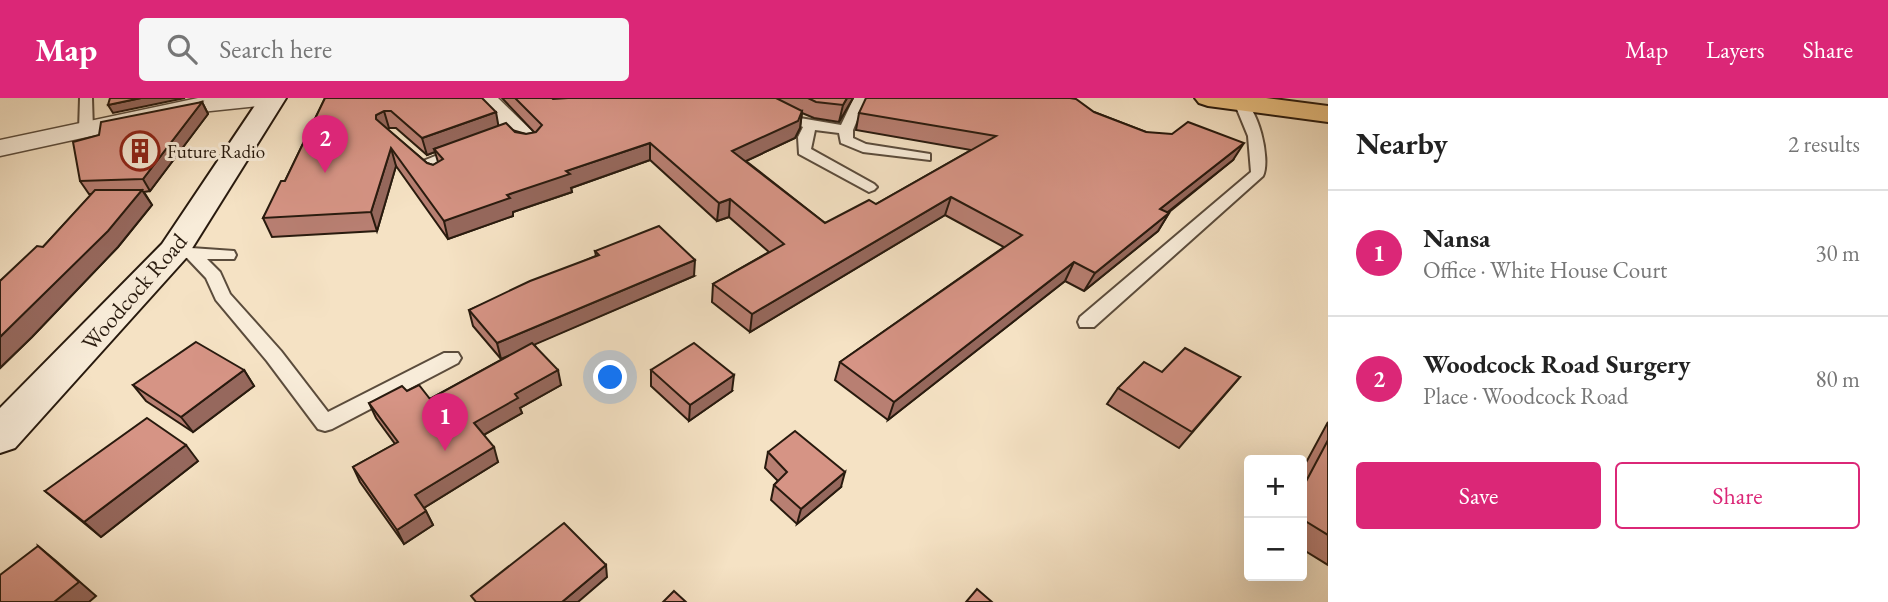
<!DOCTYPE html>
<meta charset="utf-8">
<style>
:root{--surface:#fff;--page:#f6f6f6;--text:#222;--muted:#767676;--line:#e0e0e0;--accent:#db2777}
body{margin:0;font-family:"EB Garamond",serif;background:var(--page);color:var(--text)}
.controls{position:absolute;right:21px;bottom:21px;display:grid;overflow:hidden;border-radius:7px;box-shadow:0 7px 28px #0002}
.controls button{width:63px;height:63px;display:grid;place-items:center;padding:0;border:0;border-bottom:2px solid var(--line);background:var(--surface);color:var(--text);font:35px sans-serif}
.you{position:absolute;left:611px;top:280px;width:24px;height:24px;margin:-18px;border:5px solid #fff;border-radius:50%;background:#1a73e8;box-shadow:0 0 0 10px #1a73e833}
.badge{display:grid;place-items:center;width:46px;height:46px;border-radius:50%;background:var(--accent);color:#fff;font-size:23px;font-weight:700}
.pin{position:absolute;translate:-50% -58px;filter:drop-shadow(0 2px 4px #0008)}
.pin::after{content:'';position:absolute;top:37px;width:24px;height:21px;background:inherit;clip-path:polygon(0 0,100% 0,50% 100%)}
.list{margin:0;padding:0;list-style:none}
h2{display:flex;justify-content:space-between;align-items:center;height:91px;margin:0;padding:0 28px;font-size:30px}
h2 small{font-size:23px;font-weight:400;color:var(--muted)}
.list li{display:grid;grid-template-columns:46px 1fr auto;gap:21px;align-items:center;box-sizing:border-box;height:126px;padding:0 28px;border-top:2px solid var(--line)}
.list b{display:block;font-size:26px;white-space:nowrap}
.list p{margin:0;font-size:23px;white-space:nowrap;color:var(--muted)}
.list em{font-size:23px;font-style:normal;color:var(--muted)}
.actions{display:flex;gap:14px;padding:21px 28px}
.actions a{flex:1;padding:16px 0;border:2px solid var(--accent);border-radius:7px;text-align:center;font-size:24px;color:var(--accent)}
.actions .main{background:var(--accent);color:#fff}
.icon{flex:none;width:38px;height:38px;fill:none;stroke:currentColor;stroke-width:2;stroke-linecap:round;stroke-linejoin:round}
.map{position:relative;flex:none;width:1328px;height:504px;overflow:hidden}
header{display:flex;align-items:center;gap:42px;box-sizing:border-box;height:98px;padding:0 35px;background:var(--accent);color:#fff}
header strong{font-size:33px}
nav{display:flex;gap:38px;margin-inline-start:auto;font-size:24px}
.search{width:490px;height:63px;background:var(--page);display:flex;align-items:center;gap:18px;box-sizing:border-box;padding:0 24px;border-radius:7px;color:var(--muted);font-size:26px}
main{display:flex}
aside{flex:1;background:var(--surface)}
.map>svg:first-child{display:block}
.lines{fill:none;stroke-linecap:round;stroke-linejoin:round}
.lane-casing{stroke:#5b4c3c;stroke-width:4}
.street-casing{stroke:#5b4c3c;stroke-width:3}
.secondary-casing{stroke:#281a0e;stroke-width:4}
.primary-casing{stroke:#281a0e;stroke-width:4}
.lane{fill:#f8ecd9;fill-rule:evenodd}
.street{fill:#f8ecd9;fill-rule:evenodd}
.secondary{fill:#f8ecd9;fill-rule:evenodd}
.primary{fill:#eac182;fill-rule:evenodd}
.wall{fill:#b87f72;stroke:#281a0e;stroke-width:2;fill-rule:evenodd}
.shaded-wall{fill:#96685d;stroke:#281a0e;stroke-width:2}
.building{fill:#d69485;stroke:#281a0e;stroke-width:2}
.labels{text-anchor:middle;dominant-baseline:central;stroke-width:6;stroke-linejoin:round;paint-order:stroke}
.far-poi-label{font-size:19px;fill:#281a0e;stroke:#f8ecd9;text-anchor:start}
.street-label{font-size:23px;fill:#281a0e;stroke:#f8ecd9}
</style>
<header>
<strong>Map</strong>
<div class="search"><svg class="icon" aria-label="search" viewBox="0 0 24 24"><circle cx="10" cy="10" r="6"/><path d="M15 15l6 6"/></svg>Search here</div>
<nav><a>Map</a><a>Layers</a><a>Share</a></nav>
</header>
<main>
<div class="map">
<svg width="1328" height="504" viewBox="0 0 1328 504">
<rect width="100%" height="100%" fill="#f5e2c4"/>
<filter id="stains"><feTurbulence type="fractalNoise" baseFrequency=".00286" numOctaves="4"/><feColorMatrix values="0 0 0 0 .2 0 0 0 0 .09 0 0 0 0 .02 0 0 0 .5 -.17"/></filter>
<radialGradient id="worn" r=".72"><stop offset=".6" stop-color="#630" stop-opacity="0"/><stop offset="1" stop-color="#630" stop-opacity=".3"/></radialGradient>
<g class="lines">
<!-- lane casing -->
<g class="lane-casing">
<g id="lane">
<path d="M 80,0 L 92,0 L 93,33 L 86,37 L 79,33 Z"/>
<path d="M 854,0 L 866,0 L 853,32 L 853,40 L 866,46 L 930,56 L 930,62 L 863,54 L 841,45 L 839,35 L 815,32 L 811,51 L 874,86 L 877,89 L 874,92 L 869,94 L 799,56 L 798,39 L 803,29 L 794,25 L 794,19 L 841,27 Z"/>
<path d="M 1240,0 C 1258,7 1271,61 1263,78 L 1094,229 L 1080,229 L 1078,224 L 1080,219 L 1251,74 L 1248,38 L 1234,4 Z"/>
<path d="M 460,48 L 465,49 L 465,55 L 425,69 L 418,65 Z"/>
<path d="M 191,150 L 234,153 L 236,157 L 234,161 L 207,161 L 220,174 L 230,196 L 281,253 L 328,314 L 444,255 L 458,255 L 461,260 L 458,265 L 332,331 L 325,333 L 318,331 L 267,263 L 216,202 L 206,180 L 187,160 L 179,159 L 177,155 L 179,151 Z"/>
</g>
</g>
<!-- street casing -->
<g class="street-casing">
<g id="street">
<path d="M 198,0 L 281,0 L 278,5 L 269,7 L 201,14 L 0,58 L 0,42 Z"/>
<path d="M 472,0 L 498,0 L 542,43 L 538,49 L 529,51 L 520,49 Z"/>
</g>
</g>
<!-- secondary casing -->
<g class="secondary-casing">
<path id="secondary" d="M 260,0 L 286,0 L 186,160 L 15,350 L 0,355 L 0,310 L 162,146 Z"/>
</g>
<!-- primary casing -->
<g class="primary-casing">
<path id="primary" d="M 1195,0 L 1266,0 L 1328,8 L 1328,24 L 1208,8 L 1199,5 Z"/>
</g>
<!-- lane -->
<use href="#lane" class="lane"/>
<!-- street -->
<use href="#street" class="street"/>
<!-- secondary -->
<use href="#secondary" class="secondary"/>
<!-- primary -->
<use href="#primary" class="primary"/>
</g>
<!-- wall -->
<g class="wall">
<path d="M 325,0 L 498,28 L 526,36 L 535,35 L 502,0 L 552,0 L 553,1 L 560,1 L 559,0 L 853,0 L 839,24 L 814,20 L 802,15 L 800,30 L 795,40 L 746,63 L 825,125 L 876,106 L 971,52 L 856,32 L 859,15 L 1094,14 L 1146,34 L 1233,62 L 1168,115 L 1169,115 L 1158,133 L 1084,193 L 1065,183 L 888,322 L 835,282 L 840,264 L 1004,149 L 945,117 L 750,234 L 712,204 L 713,186 L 769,154 L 729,119 L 717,123 L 650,62 L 571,90 L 572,94 L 513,114 L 513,118 L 448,141 L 396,68 L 377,133 L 272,139 L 263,120 L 285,83 ZM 389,30 L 396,30 L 427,57 L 435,54 L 438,64 L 433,67 L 427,65 L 387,31 Z"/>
<path d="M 202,4 L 208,16 L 150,93 L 144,94 L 152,107 L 118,149 L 32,239 L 0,270 L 0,183 L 43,149 L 92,96 L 89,96 L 80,83 L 99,37 Z"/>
<path d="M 595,153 L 694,178 L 534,246 L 561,287 L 520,310 L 522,315 L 484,337 L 498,364 L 424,410 L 433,427 L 404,446 L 360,384 L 353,369 L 395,346 L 376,320 L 369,305 L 407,293 L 430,301 L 510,257 L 501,261 L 473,228 L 469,212 L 596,158 Z"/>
<path d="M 244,272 L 254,288 L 193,334 L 146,303 L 133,287 Z"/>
<path d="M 651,272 L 732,293 L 689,323 L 651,288 Z"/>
<path d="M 1162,274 L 1240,279 L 1179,350 L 1107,306 L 1118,290 Z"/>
<path d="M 1328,324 L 1328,467 L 1302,451 L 1302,372 Z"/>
<path d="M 768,354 L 841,389 L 797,426 L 771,402 L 774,387 L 778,383 L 765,370 Z"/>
<path d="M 198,363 L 101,439 L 45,393 Z"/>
</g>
<!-- shaded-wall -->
<g class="shaded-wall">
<path d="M 141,0 L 185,0 L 113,15 L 108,7 Z"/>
<path d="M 847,0 L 853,0 L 839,24 L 843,7 Z"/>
<path d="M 202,4 L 208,16 L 150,93 L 143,81 Z"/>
<path d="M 384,13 L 389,30 L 382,34 L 376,21 L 376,17 Z"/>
<path d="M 802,13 L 800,30 L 795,40 L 731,70 L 732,53 Z"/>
<path d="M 496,14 L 499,31 L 434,51 L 435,54 L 427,57 L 422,40 Z"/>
<path d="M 650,45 L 650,62 L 571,90 L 572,94 L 513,114 L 513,118 L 448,141 L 444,123 L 566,73 Z"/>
<path d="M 1244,45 L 1233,62 L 1149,129 L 1160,111 Z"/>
<path d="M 391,50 L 396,68 L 377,133 L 371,114 Z"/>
<path d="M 142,92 L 152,107 L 118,149 L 32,239 L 0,270 L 0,239 Z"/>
<path d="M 951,99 L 945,117 L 750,234 L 752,216 Z"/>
<path d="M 730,101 L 729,119 L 717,123 L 719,105 Z"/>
<path d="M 1169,115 L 1158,133 L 1084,193 L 1095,175 Z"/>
<path d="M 695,162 L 694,178 L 501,261 L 497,245 Z"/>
<path d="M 1074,164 L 1065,183 L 888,322 L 894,304 Z"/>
<path d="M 244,272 L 254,288 L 193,334 L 181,319 Z"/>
<path d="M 558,272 L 561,287 L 520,310 L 522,315 L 478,340 L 474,325 L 515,296 Z"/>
<path d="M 734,277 L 732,293 L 689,323 L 690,307 Z"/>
<path d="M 186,347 L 198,363 L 101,439 L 84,424 Z"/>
<path d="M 494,349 L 498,364 L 422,411 L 415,397 Z"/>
<path d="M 845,374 L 841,389 L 797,426 L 801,411 Z"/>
<path d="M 426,413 L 433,427 L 404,446 L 397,432 Z"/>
<path d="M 38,448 L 56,463 L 96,498 L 89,504 L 54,504 Z"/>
<path d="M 606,467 L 607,479 L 578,504 L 562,504 Z"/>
</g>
<!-- building -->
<g class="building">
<path d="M 110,0 L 141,0 L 108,7 Z"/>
<path d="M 325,0 L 482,0 L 496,14 L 422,40 L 391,13 L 384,13 L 376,17 L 376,21 L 427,65 L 433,67 L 443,61 L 434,51 L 506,25 L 515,34 L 526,36 L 536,34 L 542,27 L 515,0 L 552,0 L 553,1 L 568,0 L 776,0 L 802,13 L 798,23 L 732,53 L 825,125 L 869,102 L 876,106 L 996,38 L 859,15 L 866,0 L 1070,0 L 1076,1 L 1094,14 L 1146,34 L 1172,36 L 1188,24 L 1244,45 L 1160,111 L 1169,115 L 1095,175 L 1074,164 L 894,304 L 840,264 L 1022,137 L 951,99 L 752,216 L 713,186 L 784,146 L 730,101 L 719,105 L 650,45 L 566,73 L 570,76 L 507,97 L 510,100 L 444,123 L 391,50 L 371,114 L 263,120 L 281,83 L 285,83 Z"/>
<path d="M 808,0 L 847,0 L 843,7 L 816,4 Z"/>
<path d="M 202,4 L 143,81 L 80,83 L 73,44 L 99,37 L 101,24 Z"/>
<path d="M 95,92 L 142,92 L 108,133 L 0,239 L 0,183 L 37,148 L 43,149 Z"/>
<path d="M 659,128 L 695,162 L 497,245 L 469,212 L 530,183 L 599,157 L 595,153 Z"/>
<path d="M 196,244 L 244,272 L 181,319 L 133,287 Z"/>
<path d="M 532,245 L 558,272 L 515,296 L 518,300 L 474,325 L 494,349 L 415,397 L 426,413 L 397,432 L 353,369 L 398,344 L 369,305 L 402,288 L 407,293 L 419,287 L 430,301 Z"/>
<path d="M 694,245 L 734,277 L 690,307 L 651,272 Z"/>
<path d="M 1185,250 L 1240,279 L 1192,334 L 1118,290 L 1144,264 L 1162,274 Z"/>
<path d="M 147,320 L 186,347 L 84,424 L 45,393 Z"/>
<path d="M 795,333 L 845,374 L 801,411 L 774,387 L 787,374 L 768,354 Z"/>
<path d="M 1328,342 L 1328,437 L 1302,421 L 1302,391 Z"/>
<path d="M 564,425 L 606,467 L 562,504 L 476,504 L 471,498 Z"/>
<path d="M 38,448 L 79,484 L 54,504 L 0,504 L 0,477 Z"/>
<path d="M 977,491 L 992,504 L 966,504 Z"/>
<path d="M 674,493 L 686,504 L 663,504 Z"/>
</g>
<!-- icons -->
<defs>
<g id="building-ring" transform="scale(2.0125)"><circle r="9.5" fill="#f8ecd9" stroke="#8f2418" stroke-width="1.5"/><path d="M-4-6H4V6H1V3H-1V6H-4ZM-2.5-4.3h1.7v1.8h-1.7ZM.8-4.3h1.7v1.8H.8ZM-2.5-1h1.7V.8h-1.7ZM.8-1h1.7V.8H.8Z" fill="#8f2418"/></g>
</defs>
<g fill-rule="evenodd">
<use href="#building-ring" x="140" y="53"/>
</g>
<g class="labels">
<!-- far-poi labels -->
<g class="far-poi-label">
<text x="167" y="53">Future Radio</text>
</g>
<!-- street labels -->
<g class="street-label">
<text transform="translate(134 194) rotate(-49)">Woodcock Road</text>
</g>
</g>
<rect width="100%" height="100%" filter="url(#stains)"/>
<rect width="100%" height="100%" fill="url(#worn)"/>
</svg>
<div class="controls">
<button>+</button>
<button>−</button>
</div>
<div class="you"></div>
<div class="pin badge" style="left:445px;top:353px">1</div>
<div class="pin badge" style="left:325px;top:75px">2</div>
</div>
<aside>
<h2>Nearby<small>2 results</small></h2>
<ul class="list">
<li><span class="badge">1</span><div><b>Nansa</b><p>Office · White House Court</p></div><em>30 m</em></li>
<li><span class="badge">2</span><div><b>Woodcock Road Surgery</b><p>Place · Woodcock Road</p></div><em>80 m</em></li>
</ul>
<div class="actions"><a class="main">Save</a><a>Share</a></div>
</aside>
</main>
